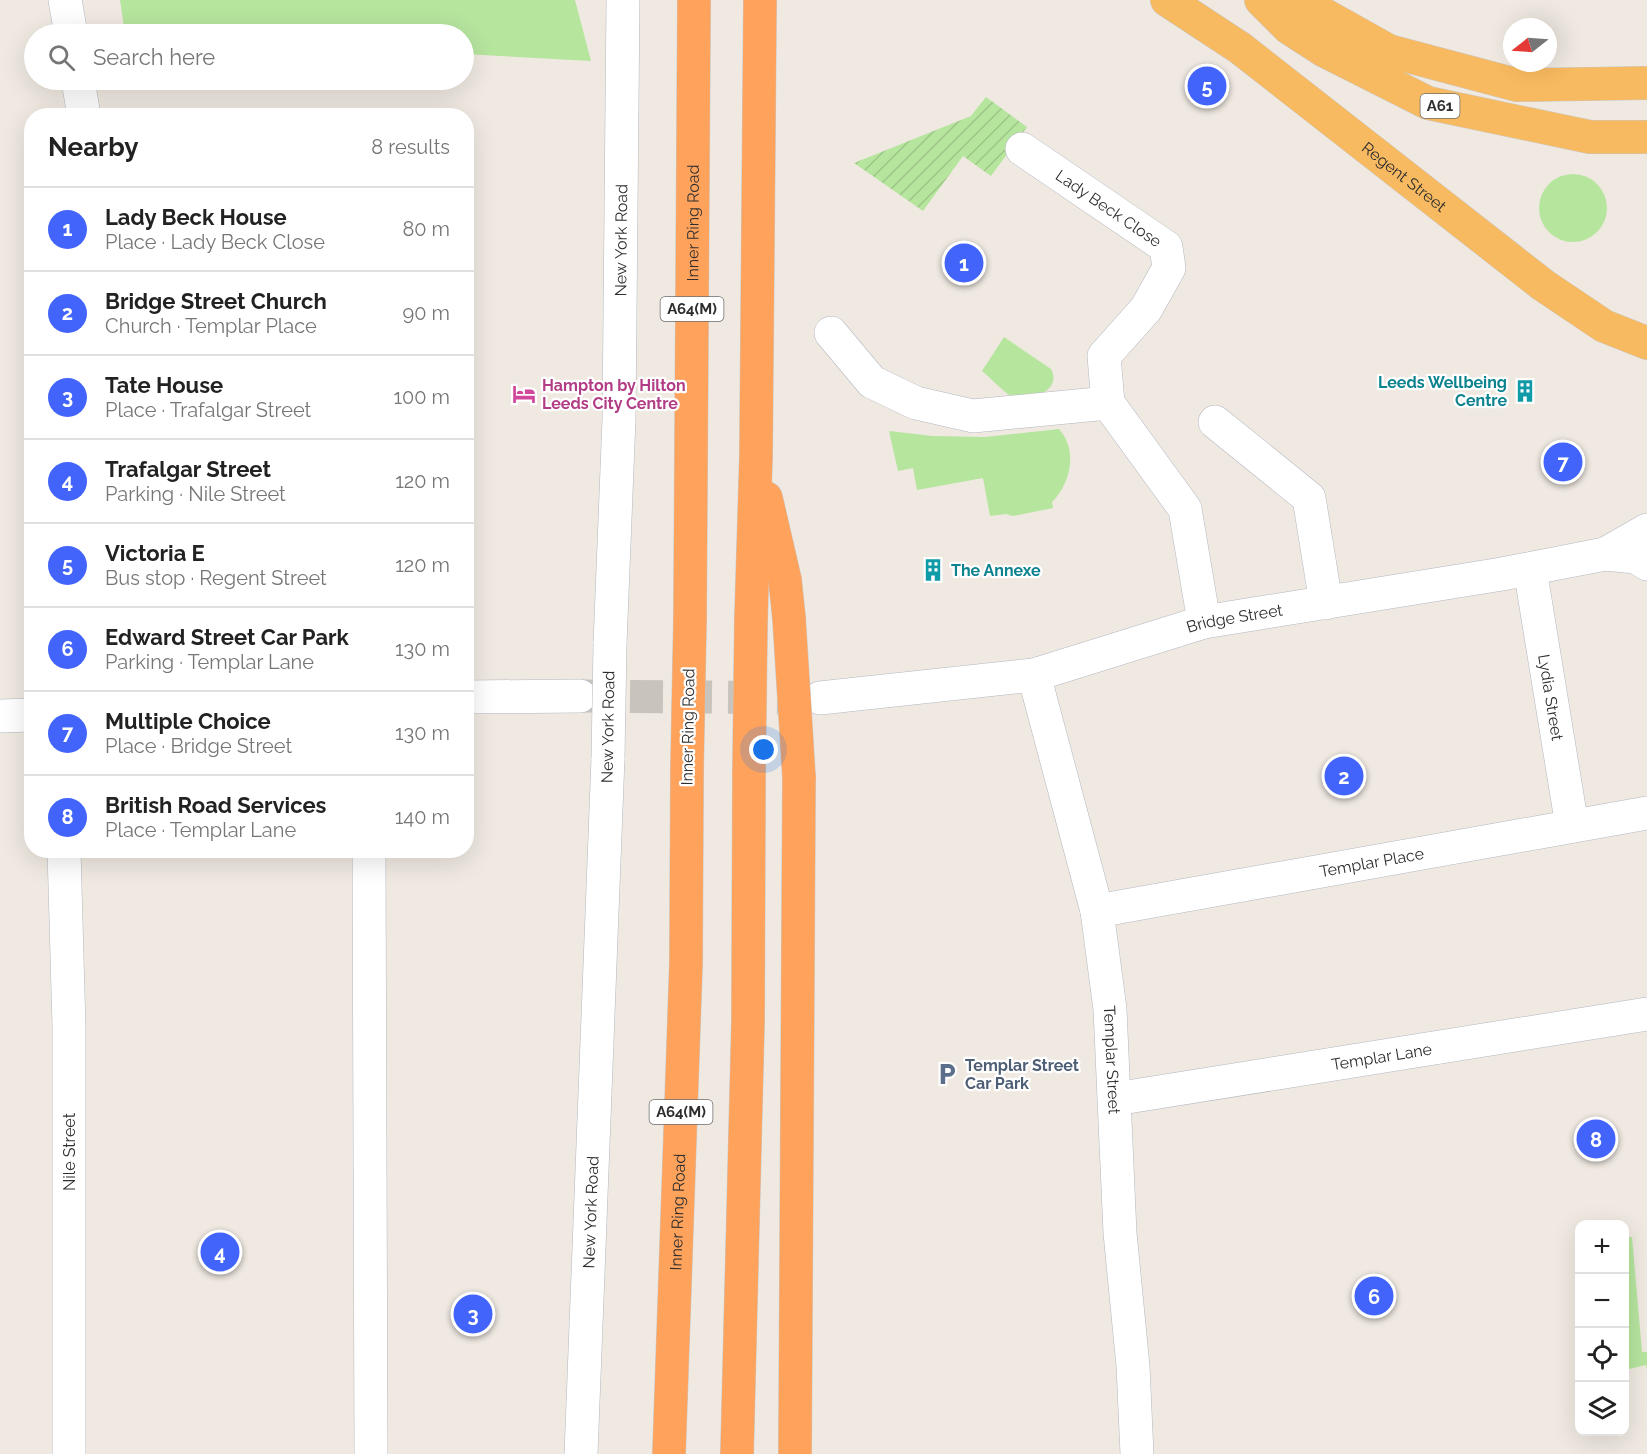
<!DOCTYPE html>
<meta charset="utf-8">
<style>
:root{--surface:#fff;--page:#f6f6f6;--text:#222;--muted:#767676;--line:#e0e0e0;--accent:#4264fb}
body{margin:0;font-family:Raleway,sans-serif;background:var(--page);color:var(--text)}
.controls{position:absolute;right:18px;bottom:18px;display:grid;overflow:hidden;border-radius:12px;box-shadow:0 6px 24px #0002}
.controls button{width:54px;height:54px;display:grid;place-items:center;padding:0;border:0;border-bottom:2px solid var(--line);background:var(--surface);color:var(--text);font:30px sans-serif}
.compass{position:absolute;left:1503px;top:18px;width:54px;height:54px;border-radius:50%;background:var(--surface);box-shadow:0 6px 24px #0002;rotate:253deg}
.you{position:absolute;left:764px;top:750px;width:21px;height:21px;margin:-15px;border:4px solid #fff;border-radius:50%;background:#1a73e8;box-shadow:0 0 0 9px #1a73e833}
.badge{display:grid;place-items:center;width:39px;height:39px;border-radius:50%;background:var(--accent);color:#fff;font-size:20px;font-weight:700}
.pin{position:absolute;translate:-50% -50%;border:3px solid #fff;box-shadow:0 2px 6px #0006}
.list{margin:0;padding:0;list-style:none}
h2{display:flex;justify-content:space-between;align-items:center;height:78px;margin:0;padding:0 24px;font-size:26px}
h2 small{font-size:20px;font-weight:400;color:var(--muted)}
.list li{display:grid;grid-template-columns:39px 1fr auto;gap:18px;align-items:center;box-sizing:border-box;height:84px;padding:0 24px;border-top:2px solid var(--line)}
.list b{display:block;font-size:22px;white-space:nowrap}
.list p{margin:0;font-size:20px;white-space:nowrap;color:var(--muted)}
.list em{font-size:20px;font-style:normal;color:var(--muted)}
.icon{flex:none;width:33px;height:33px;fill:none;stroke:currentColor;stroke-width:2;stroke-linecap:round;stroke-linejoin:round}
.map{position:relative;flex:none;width:1647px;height:1454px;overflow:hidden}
.search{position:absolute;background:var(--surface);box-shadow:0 6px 24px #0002;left:24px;top:24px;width:450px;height:66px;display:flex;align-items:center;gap:15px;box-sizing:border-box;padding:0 21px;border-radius:33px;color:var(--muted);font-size:22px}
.panel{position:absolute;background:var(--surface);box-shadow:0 6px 24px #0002;left:24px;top:108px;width:450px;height:750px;border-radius:24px}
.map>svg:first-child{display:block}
.grass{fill:#b6e59e}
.garden{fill:url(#garden-furrows)}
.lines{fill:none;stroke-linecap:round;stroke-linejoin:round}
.minor-tunnel{stroke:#c8c4bd;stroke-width:33;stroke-dasharray:33 16;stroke-linecap:butt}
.minor-casing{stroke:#b4b7c1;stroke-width:34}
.tertiary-casing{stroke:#b4b7c1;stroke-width:34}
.trunk-casing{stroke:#c9c9c9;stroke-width:34}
.motorway-casing{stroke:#c9c9c9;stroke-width:34}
.minor{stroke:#fff;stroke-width:33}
.tertiary{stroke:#fff;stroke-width:33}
.trunk{stroke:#f8ba60;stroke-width:33}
.motorway{stroke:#ffa35c;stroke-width:33}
.tertiary-bridge-casing{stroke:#b4b7c1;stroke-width:34;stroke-linecap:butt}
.motorway-bridge-casing{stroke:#c9c9c9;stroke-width:34;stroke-linecap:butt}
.tertiary-bridge{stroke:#fff;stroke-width:33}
.motorway-bridge{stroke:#ffa35c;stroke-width:33}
.labels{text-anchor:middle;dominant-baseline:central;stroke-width:4.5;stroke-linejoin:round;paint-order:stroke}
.shield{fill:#fff;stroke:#6d6d6d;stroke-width:1.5}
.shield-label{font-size:15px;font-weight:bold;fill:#2e2e2e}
.street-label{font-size:16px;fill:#2e2e2e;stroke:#fff}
.culture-label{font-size:16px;font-weight:bold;fill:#0d838f;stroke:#fff;text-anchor:end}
.hotel-label{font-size:16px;font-weight:bold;fill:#b23c85;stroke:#fff;text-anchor:start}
.service-label{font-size:16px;font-weight:bold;fill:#4e5e75;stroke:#fff;text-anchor:start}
</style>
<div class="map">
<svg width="1647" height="1454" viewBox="0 0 1647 1454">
<defs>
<pattern id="garden-furrows" width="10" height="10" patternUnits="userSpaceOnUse" patternTransform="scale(1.5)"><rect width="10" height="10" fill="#b6e59e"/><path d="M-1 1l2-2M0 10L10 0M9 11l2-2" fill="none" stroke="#9dc588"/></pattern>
</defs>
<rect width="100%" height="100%" fill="#efe9e1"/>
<!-- grass -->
<g class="grass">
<path d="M 120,0 L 575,0 L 591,61 L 464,54 L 464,34 L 125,34 Z"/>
<circle cx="1573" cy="208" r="34"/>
<path d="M 1004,337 L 1051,369 C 1063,391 1028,404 1011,396 C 1001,390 991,378 982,371 Z"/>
<path d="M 1059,429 C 1078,450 1071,483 1052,502 L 1053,508 L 1013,516 L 1006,514 L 990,516 L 983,478 L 917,490 L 913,468 L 898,471 L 889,431 L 932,436 L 985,437 Z"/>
<path d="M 1624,1237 L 1632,1237 L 1642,1352 L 1647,1352 L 1647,1370 L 1646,1365 L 1629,1369 L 1624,1338 Z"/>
</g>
<!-- garden -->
<path class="garden" d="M 986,97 L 1027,127 L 991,176 L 963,156 L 923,211 L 854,163 L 971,116 Z"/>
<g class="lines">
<!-- minor-tunnel -->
<path class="minor-tunnel" d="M 581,696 L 820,698"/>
<!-- minor casing -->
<g class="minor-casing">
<g id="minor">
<path d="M 65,0 L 71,34"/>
<path d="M 78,80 L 84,116"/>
<path id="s1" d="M 1022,149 L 1166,247 L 1169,268 L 1146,309 L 1104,356 L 1108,403 L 1185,509 L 1204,622"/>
<path d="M 831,333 L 872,382 L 916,403 L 973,416 L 1108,403"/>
<path d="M 1215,422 L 1309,498 L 1326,603"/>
<path d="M 1605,554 L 1636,557 L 1647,564"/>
<path id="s2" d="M 1530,569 L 1572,826"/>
<path id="s3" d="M 1034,675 L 1097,911 L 1110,1009 L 1120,1233 L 1133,1366 L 1137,1454"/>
<path d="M 466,697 L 580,696"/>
<path id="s4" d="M 820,698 L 1034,675 L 1204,622 L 1502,574 L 1605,554 L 1647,530"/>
<path d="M 0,716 L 32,715"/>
<path d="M 64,850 L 69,1027 L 69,1454"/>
<path d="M 369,850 L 371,1454"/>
<path id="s5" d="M 1097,911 L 1647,813"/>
<path id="s6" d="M 1115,1099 L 1647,1014"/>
</g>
</g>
<!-- tertiary casing -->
<g class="tertiary-casing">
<g id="tertiary">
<path id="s7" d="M 610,644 L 619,419 L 623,0"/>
<path id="s8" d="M 581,1454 L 608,758"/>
</g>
</g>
<!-- trunk casing -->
<g class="trunk-casing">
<g id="trunk">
<path id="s9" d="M 1167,0 L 1240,48 L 1543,285 L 1604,326 L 1647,343"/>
<path d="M 1261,0 L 1289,28 L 1323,50 L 1428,103 L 1590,137 L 1647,137"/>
<path d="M 1298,0 L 1389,51 L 1517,85 L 1647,83"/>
</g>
</g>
<!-- motorway casing -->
<g class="motorway-casing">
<g id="motorway">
<path d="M 766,498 L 785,580 L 789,618"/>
<path id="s10" d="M 690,619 L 694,0"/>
<path d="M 751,619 L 756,455 L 760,0"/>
<path id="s11" d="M 669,1454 L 686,963 L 687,769"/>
<path d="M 737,1454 L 748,1021 L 749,773"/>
<path d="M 795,1454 L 799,777"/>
</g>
</g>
<!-- minor -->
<use href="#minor" class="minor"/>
<!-- tertiary -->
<use href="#tertiary" class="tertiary"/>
<!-- trunk -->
<use href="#trunk" class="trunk"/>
<!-- motorway -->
<use href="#motorway" class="motorway"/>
<!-- tertiary-bridge casing -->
<g class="tertiary-bridge-casing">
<path id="tertiary-bridge" d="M 608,758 L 610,644"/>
</g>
<!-- motorway-bridge casing -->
<g class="motorway-bridge-casing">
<g id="motorway-bridge">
<path d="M 789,618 L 799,777"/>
<path d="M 687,769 L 690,619"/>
<path d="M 749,773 L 751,619"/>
</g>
</g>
<!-- tertiary-bridge -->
<use href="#tertiary-bridge" class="tertiary-bridge"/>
<!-- motorway-bridge -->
<use href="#motorway-bridge" class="motorway-bridge"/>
</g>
<!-- icons -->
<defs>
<g id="building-bare" transform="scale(1.8)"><path d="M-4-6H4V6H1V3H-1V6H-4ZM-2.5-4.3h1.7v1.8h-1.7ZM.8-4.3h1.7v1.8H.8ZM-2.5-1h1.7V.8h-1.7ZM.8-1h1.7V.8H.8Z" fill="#0f9aa8" stroke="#fff" stroke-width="2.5" paint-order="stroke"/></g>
<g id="hotel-bare" transform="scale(1.8)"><path d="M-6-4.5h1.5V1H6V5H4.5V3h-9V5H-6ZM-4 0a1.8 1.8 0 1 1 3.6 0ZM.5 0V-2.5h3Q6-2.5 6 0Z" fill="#d1479c" stroke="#fff" stroke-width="2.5" paint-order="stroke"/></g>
<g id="parking-bare" transform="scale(1.8)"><path d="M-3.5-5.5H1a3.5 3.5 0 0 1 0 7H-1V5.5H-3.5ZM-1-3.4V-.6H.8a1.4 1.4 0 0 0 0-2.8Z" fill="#5c6f8a" stroke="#fff" stroke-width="2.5" paint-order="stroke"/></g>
</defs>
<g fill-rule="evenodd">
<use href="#building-bare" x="1525" y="391"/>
<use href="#hotel-bare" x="524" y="394"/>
<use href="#building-bare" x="933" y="570"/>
<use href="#parking-bare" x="947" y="1074"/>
</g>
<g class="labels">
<!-- shield labels -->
<g class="shield">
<rect x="1420.5" y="94" width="39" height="24" rx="4.5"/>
<rect x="660.5" y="297" width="63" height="24" rx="4.5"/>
<rect x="649.5" y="1100" width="63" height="24" rx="4.5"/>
</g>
<g class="shield-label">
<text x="1440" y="106">A61</text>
<text x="692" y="309">A64(M)</text>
<text x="681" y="1112">A64(M)</text>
</g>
<!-- street labels -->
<g class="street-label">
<text stroke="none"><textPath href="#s9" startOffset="296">Regent Street</textPath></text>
<text stroke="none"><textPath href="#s1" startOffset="105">Lady Beck Close</textPath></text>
<text stroke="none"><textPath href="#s10" startOffset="396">Inner Ring Road</textPath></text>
<text stroke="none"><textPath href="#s7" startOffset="404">New York Road</textPath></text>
<text stroke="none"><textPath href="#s4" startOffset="424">Bridge Street</textPath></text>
<text stroke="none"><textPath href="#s2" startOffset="130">Lydia Street</textPath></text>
<text transform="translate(608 727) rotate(-89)">New York Road</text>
<text transform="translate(688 727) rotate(-89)">Inner Ring Road</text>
<text stroke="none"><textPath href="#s5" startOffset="279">Templar Place</textPath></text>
<text stroke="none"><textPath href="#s6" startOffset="270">Templar Lane</textPath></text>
<text stroke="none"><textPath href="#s3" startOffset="394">Templar Street</textPath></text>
<text transform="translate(69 1152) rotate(-90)">Nile Street</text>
<text stroke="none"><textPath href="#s8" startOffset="242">New York Road</textPath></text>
<text stroke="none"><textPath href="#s11" startOffset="242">Inner Ring Road</textPath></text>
</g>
<!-- culture labels -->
<g class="culture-label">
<text x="1507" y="382">Leeds Wellbeing<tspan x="1507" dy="18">Centre</tspan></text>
<text x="951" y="570" text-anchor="start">The Annexe</text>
</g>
<!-- hotel labels -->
<g class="hotel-label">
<text x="542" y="385">Hampton by Hilton<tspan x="542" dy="18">Leeds City Centre</tspan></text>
</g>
<!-- service labels -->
<g class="service-label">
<text x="965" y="1065">Templar Street<tspan x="965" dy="18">Car Park</tspan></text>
</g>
</g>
</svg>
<div class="controls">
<button>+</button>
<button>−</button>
<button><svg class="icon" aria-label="locate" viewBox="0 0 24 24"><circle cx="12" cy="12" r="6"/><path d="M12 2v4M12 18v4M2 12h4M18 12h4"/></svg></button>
<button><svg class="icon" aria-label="layers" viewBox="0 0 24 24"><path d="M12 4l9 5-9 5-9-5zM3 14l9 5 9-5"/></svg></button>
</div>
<svg class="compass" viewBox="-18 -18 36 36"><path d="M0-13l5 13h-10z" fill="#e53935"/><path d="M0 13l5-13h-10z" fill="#767676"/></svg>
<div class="you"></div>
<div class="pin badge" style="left:964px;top:263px">1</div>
<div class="pin badge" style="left:1344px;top:776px">2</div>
<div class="pin badge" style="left:473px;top:1314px">3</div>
<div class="pin badge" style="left:220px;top:1252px">4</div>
<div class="pin badge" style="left:1207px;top:86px">5</div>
<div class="pin badge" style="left:1374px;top:1296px">6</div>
<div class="pin badge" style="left:1563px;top:462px">7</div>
<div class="pin badge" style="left:1596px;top:1139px">8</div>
<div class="search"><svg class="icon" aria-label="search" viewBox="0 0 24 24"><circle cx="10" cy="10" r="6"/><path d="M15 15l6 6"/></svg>Search here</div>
<section class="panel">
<h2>Nearby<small>8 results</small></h2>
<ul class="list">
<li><span class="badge">1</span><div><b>Lady Beck House</b><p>Place · Lady Beck Close</p></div><em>80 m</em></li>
<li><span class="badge">2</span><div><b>Bridge Street Church</b><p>Church · Templar Place</p></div><em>90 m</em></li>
<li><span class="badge">3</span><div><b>Tate House</b><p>Place · Trafalgar Street</p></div><em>100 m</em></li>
<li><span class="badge">4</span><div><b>Trafalgar Street</b><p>Parking · Nile Street</p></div><em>120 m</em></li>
<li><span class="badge">5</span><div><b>Victoria E</b><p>Bus stop · Regent Street</p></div><em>120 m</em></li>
<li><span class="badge">6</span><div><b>Edward Street Car Park</b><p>Parking · Templar Lane</p></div><em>130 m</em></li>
<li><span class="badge">7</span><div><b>Multiple Choice</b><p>Place · Bridge Street</p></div><em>130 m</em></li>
<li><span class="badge">8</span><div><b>British Road Services</b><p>Place · Templar Lane</p></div><em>140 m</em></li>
</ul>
</section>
</div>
